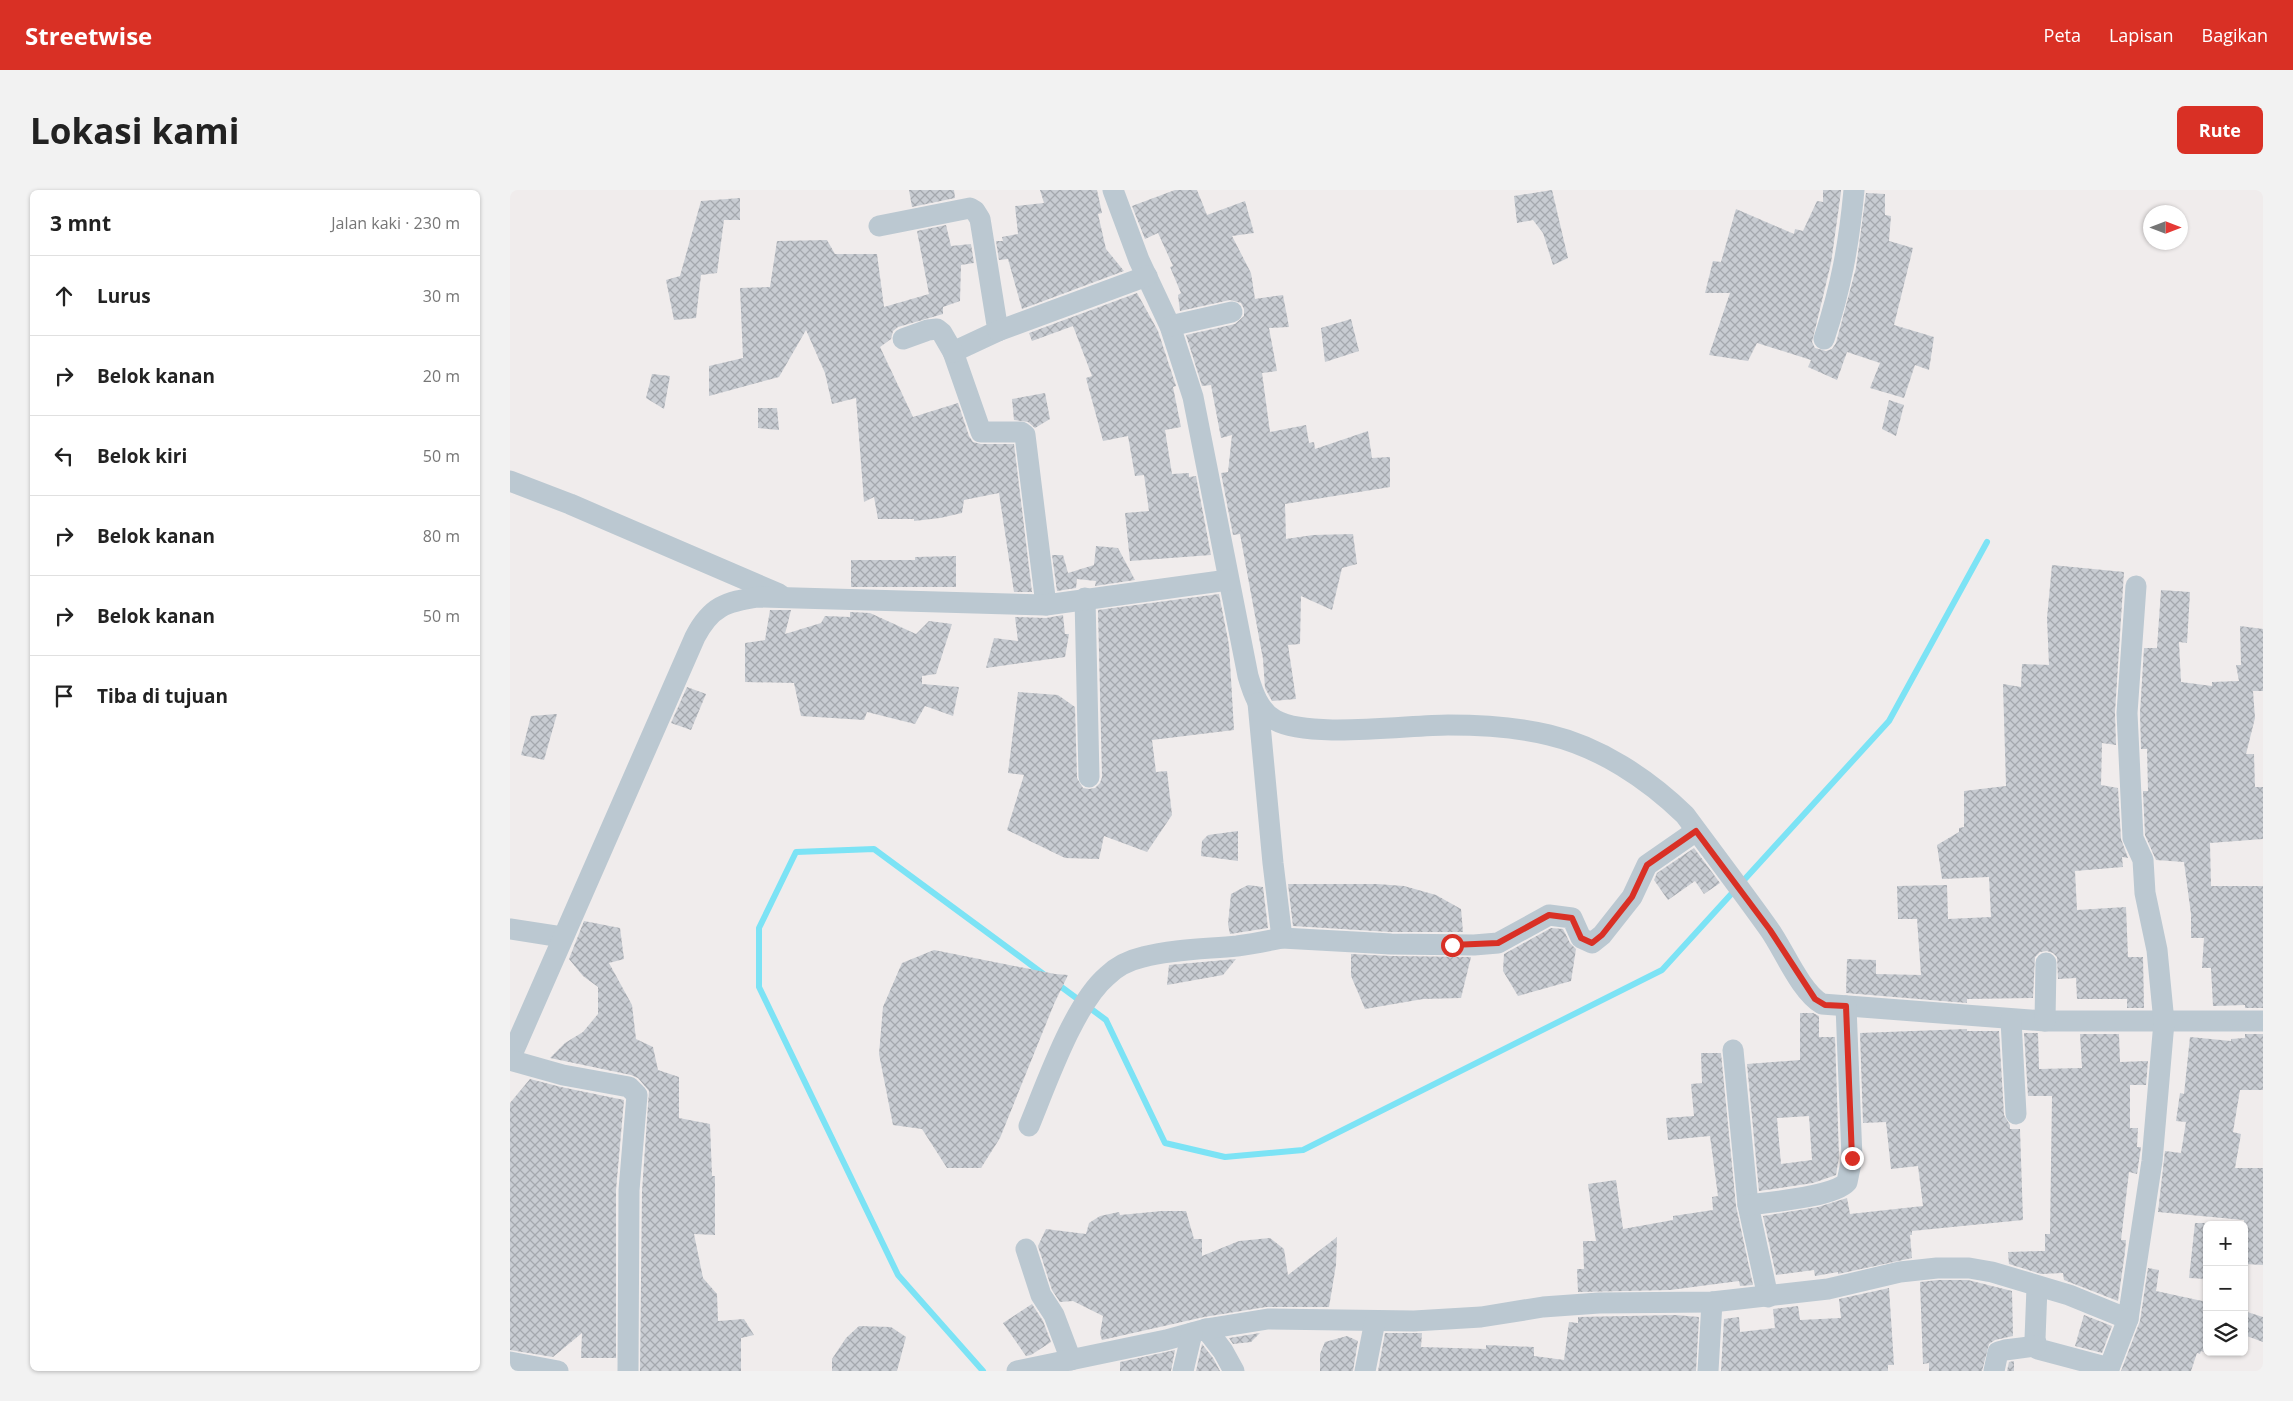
<!DOCTYPE html>
<html lang="id">
<meta charset="utf-8">
<style>
:root{--surface:#fff;--page:#f2f2f2;--text:#222;--muted:#767676;--line:#e0e0e0;--accent:#d93025}
body{margin:0;font-family:"Open Sans",sans-serif;background:var(--page);color:var(--text)}
.controls{position:absolute;right:15px;bottom:15px;display:grid;overflow:hidden;border-radius:8px;box-shadow:0 1px 4px #0004}
.controls button{width:45px;height:45px;display:grid;place-items:center;padding:0;border:0;border-bottom:1px solid var(--line);background:var(--surface);color:var(--text);font:25px sans-serif}
.compass{position:absolute;left:1633px;top:15px;width:45px;height:45px;border-radius:50%;background:var(--surface);box-shadow:0 1px 4px #0004;rotate:90deg}
.stop{position:absolute;width:15px;height:15px;margin:-11px;border:4px solid #d93025;border-radius:50%;background:#fff}
.stop.end{background:#d93025;border-color:#fff;box-shadow:0 1px 5px #0008}
.list{margin:0;padding:0;list-style:none}
h2{display:flex;justify-content:space-between;align-items:center;height:65px;margin:0;padding:0 20px;font-size:21px}
h2 small{font-size:16px;font-weight:400;color:var(--muted)}
.list li{display:grid;grid-template-columns:32px 1fr auto;gap:15px;align-items:center;box-sizing:border-box;height:80px;padding:0 20px;border-top:1px solid var(--line)}
.list b{display:block;font-size:19px;white-space:nowrap}
.list em{font-size:16px;font-style:normal;color:var(--muted)}
.icon{flex:none;width:28px;height:28px;fill:none;stroke:currentColor;stroke-width:2;stroke-linecap:round;stroke-linejoin:round}
.map{position:relative;flex:none;width:1753px;height:1181px;overflow:hidden;border-radius:8px}
header{display:flex;align-items:center;gap:30px;box-sizing:border-box;height:70px;padding:0 25px;background:var(--accent);color:#fff}
header strong{font-size:24px}
nav{display:flex;gap:28px;margin-inline-start:auto;font-size:18px}
.intro{display:flex;align-items:center;justify-content:space-between;box-sizing:border-box;height:120px;padding:0 30px}
h1{margin:0;font-size:35px}
.button{padding:12px 22px;border-radius:8px;background:var(--accent);color:#fff;font-size:18px;font-weight:700}
main{display:flex;gap:30px;padding:0 30px}
aside{flex:1;background:var(--surface);border-radius:8px;box-shadow:0 1px 4px #0004}
.map>svg:first-child{display:block}
.lines{fill:none;stroke-linecap:round;stroke-linejoin:round}
.stream{stroke:#7ce3f5;stroke-width:6}
.building{fill:url(#building-cross-hatch);fill-rule:evenodd}
.minor{stroke:#bbc8d1;stroke-width:21}
.route{stroke:#d93025;stroke-width:6}
</style>
<header>
<strong>Streetwise</strong>
<nav><a>Peta</a><a>Lapisan</a><a>Bagikan</a></nav>
</header>
<div class="intro"><h1>Lokasi kami</h1><a class="button">Rute</a></div>
<main>
<aside>
<h2>3 mnt<small>Jalan kaki · 230 m</small></h2>
<ul class="list">
<li><svg class="icon" aria-label="ahead" viewBox="0 0 24 24"><path d="M12 20V5M6 11l6-6 6 6"/></svg><div><b>Lurus</b></div><em>30 m</em></li>
<li><svg class="icon" aria-label="right" viewBox="0 0 24 24"><path d="M7 20v-9h11M14 6l5 5-5 5"/></svg><div><b>Belok kanan</b></div><em>20 m</em></li>
<li><svg class="icon" aria-label="left" viewBox="0 0 24 24"><path d="M17 20v-9H6M10 6l-5 5 5 5"/></svg><div><b>Belok kiri</b></div><em>50 m</em></li>
<li><svg class="icon" aria-label="right" viewBox="0 0 24 24"><path d="M7 20v-9h11M14 6l5 5-5 5"/></svg><div><b>Belok kanan</b></div><em>80 m</em></li>
<li><svg class="icon" aria-label="right" viewBox="0 0 24 24"><path d="M7 20v-9h11M14 6l5 5-5 5"/></svg><div><b>Belok kanan</b></div><em>50 m</em></li>
<li><svg class="icon" aria-label="arrive" viewBox="0 0 24 24"><path d="M6 21V4h12l-3 4 3 4H6"/></svg><div><b>Tiba di tujuan</b></div></li>
</ul>
</aside>
<div class="map">
<svg width="1753" height="1181" viewBox="0 0 1753 1181">
<defs>
<pattern id="building-cross-hatch" width="8" height="8" patternUnits="userSpaceOnUse" patternTransform="scale(1.25)"><rect width="8" height="8" fill="#c8ccd2"/><path d="M0 0l8 8M0 8l8-8" fill="none" stroke="#a4a8ae"/></pattern>
</defs>
<rect width="100%" height="100%" fill="#f0ecec"/>
<g class="lines">
<!-- stream -->
<g class="stream">
<path d="M 546,793 L 596,830 L 655,953 L 715,967 L 793,960 L 1152,780 L 1379,531 L 1477,352"/>
<path d="M 473,1181 L 388,1085 L 249,797 L 249,738 L 286,662 L 364,659 L 536,786"/>
</g>
</g>
<!-- building -->
<g class="building">
<path d="M 399,0 L 444,0 L 445,8 L 402,17 Z"/>
<path d="M 530,0 L 587,0 L 592,23 L 588,24 L 596,59 L 614,81 L 512,119 L 498,69 L 489,70 L 486,51 L 493,51 L 492,47 L 508,44 L 505,16 L 534,13 Z"/>
<path d="M 665,0 L 687,0 L 697,25 L 735,11 L 744,43 L 722,46 L 741,83 L 745,109 L 773,105 L 779,137 L 759,138 L 767,181 L 752,183 L 760,242 L 796,235 L 799,253 L 804,252 L 805,259 L 858,241 L 862,268 L 880,267 L 880,297 L 775,314 L 776,349 L 803,345 L 843,344 L 847,374 L 832,378 L 822,420 L 791,406 L 790,454 L 778,455 L 786,509 L 762,511 L 755,498 L 753,469 L 730,344 L 723,345 L 711,283 L 718,282 L 722,245 L 711,248 L 701,195 L 692,196 L 676,145 L 725,134 L 734,126 L 734,119 L 731,113 L 720,110 L 670,121 L 668,105 L 671,103 L 660,77 L 663,76 L 648,43 L 635,49 L 622,16 Z"/>
<path d="M 1042,0 L 1058,68 L 1043,75 L 1033,43 L 1023,30 L 1007,33 L 1004,6 Z"/>
<path d="M 1313,0 L 1331,0 L 1331,2 L 1321,73 L 1302,152 L 1305,158 L 1316,161 L 1322,159 L 1326,153 L 1346,78 L 1356,3 L 1375,4 L 1375,25 L 1381,26 L 1379,51 L 1403,58 L 1384,135 L 1424,147 L 1419,180 L 1405,175 L 1394,208 L 1360,198 L 1370,173 L 1337,162 L 1327,190 L 1298,177 L 1301,170 L 1247,153 L 1238,171 L 1199,165 L 1220,103 L 1195,103 L 1203,71 L 1211,72 L 1226,19 L 1284,44 L 1285,39 L 1293,41 L 1307,11 L 1313,12 Z"/>
<path d="M 230,8 L 230,30 L 214,30 L 207,83 L 191,85 L 186,128 L 164,130 L 156,90 L 170,86 L 191,11 Z"/>
<path d="M 436,35 L 441,56 L 461,54 L 464,73 L 451,75 L 450,111 L 433,117 L 433,124 L 388,137 L 383,141 L 381,149 L 370,157 L 403,227 L 448,213 L 459,246 L 463,252 L 471,254 L 504,254 L 522,402 L 504,402 L 489,303 L 454,310 L 452,323 L 430,328 L 404,331 L 404,329 L 368,329 L 364,307 L 354,312 L 346,208 L 322,214 L 315,183 L 296,140 L 269,187 L 199,206 L 199,176 L 233,168 L 230,98 L 260,97 L 267,51 L 317,50 L 325,64 L 367,64 L 374,117 L 419,104 L 407,41 Z"/>
<path d="M 627,103 L 648,141 L 666,196 L 663,197 L 671,237 L 655,240 L 662,284 L 679,283 L 679,287 L 686,286 L 701,365 L 620,371 L 615,323 L 639,321 L 634,285 L 625,286 L 618,246 L 593,251 L 576,188 L 582,186 L 563,136 L 522,151 L 519,143 Z"/>
<path d="M 841,129 L 849,161 L 815,172 L 811,138 Z"/>
<path d="M 142,184 L 160,186 L 154,219 L 136,208 Z"/>
<path d="M 535,203 L 540,229 L 525,238 L 518,232 L 504,230 L 502,209 Z"/>
<path d="M 1379,210 L 1394,215 L 1386,246 L 1372,239 Z"/>
<path d="M 248,218 L 267,218 L 269,240 L 248,238 Z"/>
<path d="M 586,356 L 608,358 L 625,390 L 585,396 L 586,391 L 567,389 L 566,398 L 547,401 L 542,365 L 553,365 L 558,383 L 584,375 Z"/>
<path d="M 446,366 L 446,397 L 341,397 L 341,370 L 405,370 L 405,367 Z"/>
<path d="M 1542,375 L 1614,382 L 1605,522 L 1606,555 L 1592,553 L 1591,595 L 1608,598 L 1611,649 L 1618,668 L 1612,667 L 1613,677 L 1565,681 L 1567,720 L 1616,717 L 1618,767 L 1633,767 L 1634,818 L 1617,818 L 1617,809 L 1567,809 L 1566,788 L 1548,789 L 1547,767 L 1543,763 L 1537,761 L 1530,762 L 1525,767 L 1523,808 L 1457,809 L 1457,813 L 1336,803 L 1337,769 L 1366,770 L 1366,784 L 1411,785 L 1407,729 L 1388,729 L 1387,696 L 1437,695 L 1438,729 L 1481,727 L 1479,687 L 1432,689 L 1427,655 L 1449,642 L 1449,638 L 1454,637 L 1454,601 L 1496,596 L 1493,494 L 1511,497 L 1512,474 L 1539,475 L 1537,428 Z"/>
<path d="M 1651,400 L 1680,402 L 1677,453 L 1669,452 L 1671,492 L 1702,496 L 1702,492 L 1729,491 L 1726,475 L 1731,475 L 1730,436 L 1753,439 L 1753,501 L 1743,501 L 1745,528 L 1736,564 L 1744,564 L 1745,597 L 1753,597 L 1753,649 L 1700,653 L 1701,696 L 1753,696 L 1753,818 L 1735,818 L 1735,815 L 1703,816 L 1701,778 L 1692,778 L 1694,748 L 1681,748 L 1681,724 L 1674,672 L 1646,670 L 1635,645 L 1633,601 L 1638,601 L 1637,559 L 1631,559 L 1630,523 L 1634,458 L 1647,458 Z"/>
<path d="M 709,404 L 719,455 L 724,540 L 642,550 L 646,582 L 657,581 L 662,625 L 637,662 L 594,646 L 589,669 L 555,668 L 497,640 L 514,585 L 498,583 L 508,502 L 548,505 L 565,517 L 567,588 L 573,598 L 579,599 L 585,598 L 590,593 L 592,587 L 588,420 Z"/>
<path d="M 260,420 L 281,420 L 275,444 L 311,433 L 315,426 L 340,427 L 340,422 L 360,423 L 406,444 L 419,431 L 442,434 L 426,484 L 412,486 L 412,494 L 449,497 L 443,526 L 415,516 L 405,534 L 357,522 L 354,530 L 291,526 L 284,493 L 235,492 L 235,453 L 255,450 Z"/>
<path d="M 553,425 L 555,444 L 559,444 L 555,467 L 476,478 L 484,448 L 508,451 L 505,427 L 536,428 Z"/>
<path d="M 177,497 L 196,504 L 181,540 L 161,533 Z"/>
<path d="M 47,524 L 34,570 L 11,565 L 21,526 Z"/>
<path d="M 728,641 L 728,671 L 691,666 L 692,651 L 698,645 Z"/>
<path d="M 1184,658 L 1210,693 L 1194,704 L 1185,691 L 1158,710 L 1144,690 L 1147,683 Z"/>
<path d="M 778,694 L 867,694 L 894,696 L 926,705 L 951,719 L 953,742 L 881,742 L 783,736 Z"/>
<path d="M 738,695 L 753,697 L 758,738 L 720,744 L 718,734 L 721,704 Z"/>
<path d="M 74,731 L 110,738 L 114,769 L 99,773 L 122,815 L 126,849 L 143,857 L 148,880 L 169,887 L 169,928 L 200,934 L 202,986 L 205,986 L 205,1045 L 184,1044 L 193,1088 L 207,1104 L 208,1131 L 234,1129 L 244,1145 L 231,1148 L 231,1181 L 130,1181 L 132,1001 L 139,901 L 128,888 L 121,885 L 40,868 L 55,853 L 73,842 L 88,824 L 88,797 L 73,786 L 59,769 Z"/>
<path d="M 1041,738 L 1053,739 L 1060,753 L 1066,759 L 1061,791 L 1008,806 L 993,781 L 994,764 Z"/>
<path d="M 424,760 L 545,784 L 558,785 L 544,814 L 490,948 L 471,978 L 437,978 L 412,939 L 383,935 L 369,864 L 373,817 L 392,773 Z"/>
<path d="M 841,764 L 881,766 L 961,767 L 951,808 L 913,809 L 855,819 L 841,786 Z"/>
<path d="M 726,769 L 713,785 L 657,795 L 659,775 Z"/>
<path d="M 1290,823 L 1303,823 L 1309,826 L 1309,847 L 1325,847 L 1329,967 L 1326,985 L 1303,993 L 1249,1001 L 1237,874 L 1290,870 ZM 1299,926 L 1302,970 L 1271,974 L 1267,928 Z"/>
<path d="M 1457,839 L 1457,841 L 1489,841 L 1494,925 L 1500,935 L 1500,939 L 1510,939 L 1513,1030 L 1402,1041 L 1402,1045 L 1400,1045 L 1402,1068 L 1328,1084 L 1328,1082 L 1305,1086 L 1304,1080 L 1266,1085 L 1253,1026 L 1308,1017 L 1337,1008 L 1340,1024 L 1413,1016 L 1408,976 L 1381,979 L 1376,932 L 1353,933 L 1350,843 Z"/>
<path d="M 1514,843 L 1528,843 L 1529,879 L 1572,878 L 1570,844 L 1609,844 L 1610,872 L 1638,871 L 1636,895 L 1620,895 L 1620,938 L 1628,938 L 1627,957 L 1631,957 L 1627,984 L 1619,982 L 1611,1050 L 1616,1050 L 1615,1062 L 1608,1111 L 1554,1090 L 1553,1083 L 1531,1084 L 1499,1074 L 1498,1062 L 1535,1061 L 1535,1044 L 1540,1044 L 1542,906 L 1518,906 Z"/>
<path d="M 1735,844 L 1753,844 L 1753,900 L 1730,900 L 1723,942 L 1731,944 L 1725,978 L 1753,978 L 1753,1075 L 1734,1074 L 1734,1030 L 1648,1022 L 1655,961 L 1671,963 L 1676,932 L 1666,931 L 1670,903 L 1674,904 L 1680,847 L 1721,851 L 1721,849 L 1735,848 Z"/>
<path d="M 1191,863 L 1211,863 L 1226,1016 L 1243,1095 L 1230,1096 L 1229,1091 L 1160,1100 L 1068,1102 L 1067,1079 L 1074,1079 L 1073,1051 L 1086,1051 L 1078,994 L 1106,990 L 1113,1039 L 1163,1030 L 1163,1026 L 1203,1020 L 1202,1007 L 1208,1006 L 1200,946 L 1158,950 L 1156,928 L 1184,926 L 1181,894 L 1192,893 Z"/>
<path d="M 20,889 L 51,897 L 114,910 L 106,1000 L 106,1168 L 71,1168 L 72,1143 L 43,1167 L 0,1160 L 0,913 Z"/>
<path d="M 652,1021 L 676,1021 L 684,1049 L 692,1049 L 692,1066 L 729,1051 L 760,1048 L 774,1059 L 778,1085 L 827,1047 L 826,1075 L 819,1117 L 756,1117 L 694,1127 L 592,1150 L 590,1144 L 593,1126 L 563,1111 L 550,1112 L 542,1100 L 528,1056 L 536,1039 L 576,1044 L 579,1033 L 590,1026 L 609,1022 L 610,1025 Z"/>
<path d="M 1685,1033 L 1697,1033 L 1697,1089 L 1679,1088 Z"/>
<path d="M 1638,1078 L 1649,1080 L 1646,1101 L 1697,1112 L 1697,1163 L 1691,1161 L 1690,1164 L 1687,1163 L 1681,1181 L 1611,1181 L 1630,1131 Z"/>
<path d="M 1428,1090 L 1458,1090 L 1502,1101 L 1503,1146 L 1485,1150 L 1479,1154 L 1472,1181 L 1419,1181 L 1419,1173 L 1413,1174 L 1410,1092 Z"/>
<path d="M 1379,1098 L 1384,1175 L 1378,1175 L 1378,1181 L 1211,1181 L 1214,1129 L 1229,1127 L 1230,1142 L 1265,1138 L 1263,1119 L 1288,1116 L 1290,1130 L 1331,1128 L 1329,1109 Z"/>
<path d="M 522,1114 L 533,1131 L 541,1152 L 521,1165 L 516,1166 L 493,1133 Z"/>
<path d="M 1734,1121 L 1753,1127 L 1753,1152 L 1734,1145 Z"/>
<path d="M 1165,1125 L 1189,1127 L 1186,1181 L 868,1181 L 875,1143 L 912,1143 L 911,1157 L 976,1159 L 976,1155 L 1024,1157 L 1024,1166 L 1054,1170 L 1059,1132 L 1068,1133 L 1068,1127 Z"/>
<path d="M 1574,1125 L 1602,1136 L 1592,1163 L 1565,1156 Z"/>
<path d="M 349,1136 L 381,1137 L 396,1147 L 387,1181 L 322,1181 L 322,1169 L 336,1148 Z"/>
<path d="M 750,1143 L 741,1152 L 723,1154 L 719,1148 Z"/>
<path d="M 837,1146 L 848,1151 L 843,1181 L 810,1181 L 810,1164 L 815,1152 Z"/>
<path d="M 692,1154 L 703,1168 L 710,1181 L 686,1181 Z"/>
<path d="M 665,1160 L 661,1181 L 610,1181 L 610,1172 Z"/>
<path d="M 1504,1171 L 1504,1181 L 1497,1181 L 1499,1172 Z"/>
</g>
<g class="lines">
<!-- minor -->
<g class="minor">
<path d="M 603,0 L 629,70 L 660,136 L 683,207 L 738,486 C 743,503 749,521 765,530 C 798,549 897,535 938,535 C 971,535 1007,537 1039,545 C 1090,557 1138,589 1175,625 C 1203,663 1232,701 1259,739 C 1274,760 1290,801 1312,814 L 1535,831 L 1753,831"/>
<path d="M 369,36 L 460,18 L 465,21 L 470,29 L 488,141 L 443,162 L 471,242 L 511,242 L 515,245 L 536,415"/>
<path d="M 660,136 L 722,122"/>
<path d="M 488,141 L 637,86"/>
<path d="M 393,149 L 418,140 L 427,139 L 432,143 L 443,162"/>
<path d="M 1314,149 C 1331,98 1339,54 1344,0"/>
<path d="M 0,291 L 60,314 L 269,404"/>
<path d="M 575,408 L 579,587"/>
<path d="M 748,513 L 763,673 L 772,748 L 881,754 L 964,755 L 988,753 L 1039,725 L 1062,728 L 1071,748 L 1082,753 L 1092,745 L 1122,707 L 1137,675 L 1186,641"/>
<path d="M 0,739 L 52,747"/>
<path d="M 1501,830 L 1506,924"/>
<path d="M 1535,831 L 1536,773"/>
<path d="M 1223,860 L 1238,1015 L 1258,1107"/>
<path d="M 0,869 L 185,447 C 201,416 216,412 248,407 L 536,415 L 718,390"/>
<path d="M 0,870 L 53,885 L 119,897 L 127,905 L 119,1000 L 118,1181"/>
<path d="M 519,936 C 536,895 564,814 597,786 C 607,776 620,770 633,767 C 664,759 696,759 727,756 C 742,754 757,751 772,748"/>
<path d="M 1238,1015 C 1260,1012 1324,1007 1337,992 L 1342,968 L 1336,816"/>
<path d="M 516,1059 L 531,1105 L 544,1125 L 561,1170"/>
<path d="M 1527,1097 L 1525,1149 L 1528,1159 L 1599,1178"/>
<path d="M 696,1139 L 713,1161 L 724,1181"/>
<path d="M 0,1172 L 48,1181"/>
<path d="M 507,1181 L 656,1150 L 696,1139 L 758,1129 L 904,1131 L 971,1127 L 1033,1117 L 1089,1113 L 1202,1112 L 1318,1099 L 1390,1082 L 1427,1078 L 1459,1078 L 1482,1082 L 1559,1105 L 1618,1129 L 1642,971 L 1654,832 L 1647,760 L 1635,703 L 1633,670 L 1623,648 L 1617,523 L 1626,396"/>
<path d="M 673,1181 L 682,1143"/>
<path d="M 855,1181 L 865,1131"/>
<path d="M 1198,1181 L 1202,1112"/>
<path d="M 1484,1181 L 1488,1162 L 1495,1160 L 1526,1156"/>
<path d="M 1598,1181 L 1618,1129"/>
</g>
</g>
<g class="lines">
<!-- route -->
<path class="route" d="M 942,755 L 988,753 L 1039,725 L 1062,728 L 1071,748 L 1082,753 L 1092,745 L 1122,707 L 1137,675 L 1186,641 L 1260,740 L 1305,809 L 1315,815 L 1336,816 L 1342,968"/>
</g>
</svg>
<div class="controls">
<button>+</button>
<button>−</button>
<button><svg class="icon" aria-label="layers" viewBox="0 0 24 24"><path d="M12 4l9 5-9 5-9-5zM3 14l9 5 9-5"/></svg></button>
</div>
<svg class="compass" viewBox="-18 -18 36 36"><path d="M0-13l5 13h-10z" fill="#e53935"/><path d="M0 13l5-13h-10z" fill="#767676"/></svg>
<div class="stop" style="left:942px;top:755px"></div>
<div class="stop end" style="left:1342px;top:968px"></div>
</div>
</main>
